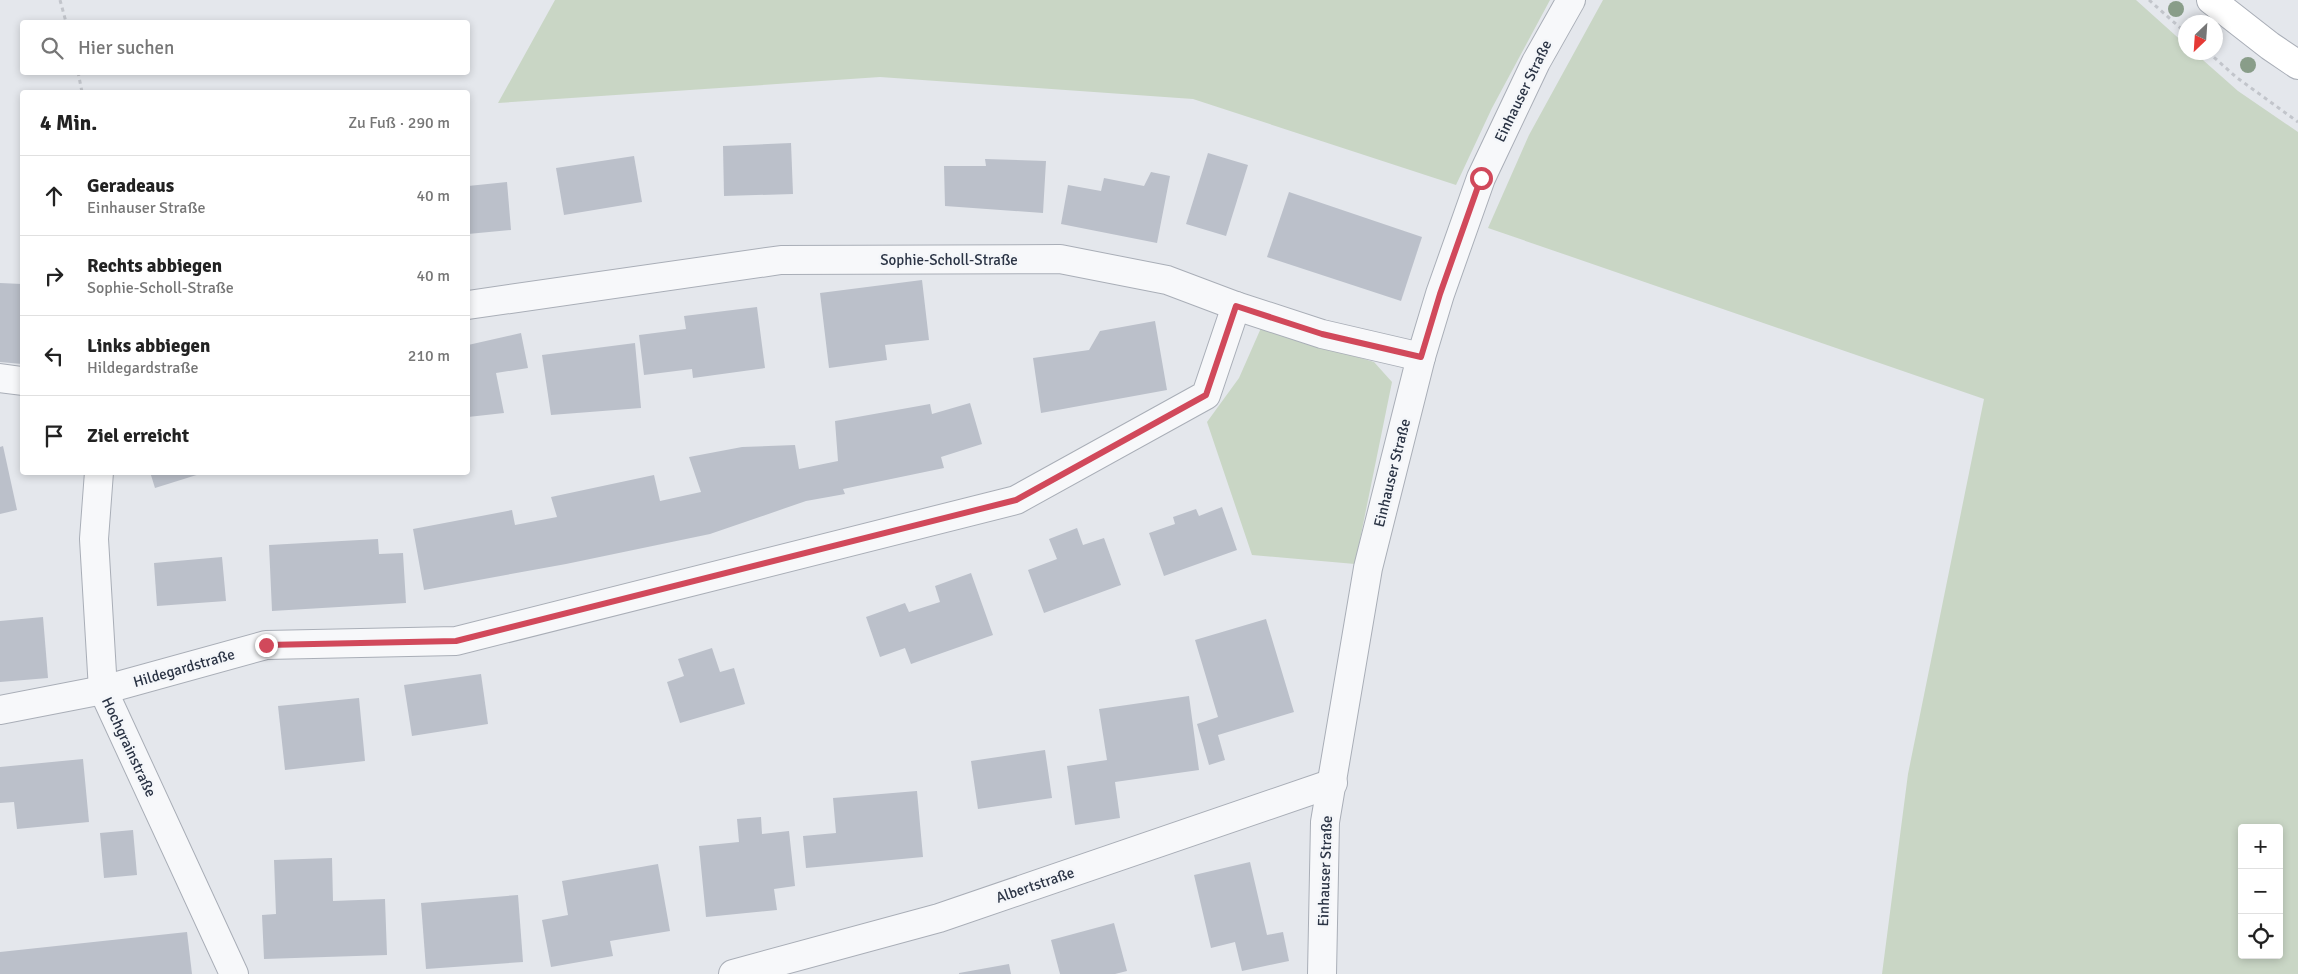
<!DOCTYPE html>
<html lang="de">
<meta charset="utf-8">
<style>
:root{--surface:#fff;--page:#f6f6f6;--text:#222;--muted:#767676;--line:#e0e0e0}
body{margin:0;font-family:Signika,sans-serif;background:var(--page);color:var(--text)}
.controls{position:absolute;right:15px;bottom:15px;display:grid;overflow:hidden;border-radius:5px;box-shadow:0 2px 8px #0003}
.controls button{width:45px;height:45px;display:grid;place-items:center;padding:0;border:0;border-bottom:1px solid var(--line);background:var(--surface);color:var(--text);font:25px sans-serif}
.compass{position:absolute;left:2178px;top:15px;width:45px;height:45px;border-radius:50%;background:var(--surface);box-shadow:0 2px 8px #0003;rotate:205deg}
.stop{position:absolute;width:15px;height:15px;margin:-11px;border:4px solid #d1495b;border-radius:50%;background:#fff}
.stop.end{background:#d1495b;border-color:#fff;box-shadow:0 1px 5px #0008}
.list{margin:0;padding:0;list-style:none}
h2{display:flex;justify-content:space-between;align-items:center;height:65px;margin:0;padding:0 20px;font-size:21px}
h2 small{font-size:16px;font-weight:400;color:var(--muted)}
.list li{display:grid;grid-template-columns:32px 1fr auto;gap:15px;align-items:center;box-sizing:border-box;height:80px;padding:0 20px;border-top:1px solid var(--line)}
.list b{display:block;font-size:19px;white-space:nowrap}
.list p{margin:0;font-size:16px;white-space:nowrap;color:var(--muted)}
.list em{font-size:16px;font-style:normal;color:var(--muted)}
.icon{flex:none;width:28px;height:28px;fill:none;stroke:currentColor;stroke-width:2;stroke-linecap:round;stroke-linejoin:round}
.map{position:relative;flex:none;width:2298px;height:974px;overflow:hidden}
.search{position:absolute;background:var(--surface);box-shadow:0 2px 8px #0003;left:20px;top:20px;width:450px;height:55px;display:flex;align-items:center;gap:12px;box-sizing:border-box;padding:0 18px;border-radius:5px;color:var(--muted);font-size:19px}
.panel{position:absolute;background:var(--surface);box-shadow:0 2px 8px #0003;left:20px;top:90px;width:450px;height:385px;border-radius:5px}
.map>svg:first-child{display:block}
.green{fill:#c9d6c5;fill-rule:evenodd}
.building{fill:#bbc0ca}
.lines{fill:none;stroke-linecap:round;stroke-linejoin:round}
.street-casing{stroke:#a9aeb7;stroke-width:30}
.secondary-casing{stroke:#a9aeb7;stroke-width:30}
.path{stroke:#c2c5cb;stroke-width:3;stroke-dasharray:4 4;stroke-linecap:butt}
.street{stroke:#f7f8fa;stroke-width:28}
.secondary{stroke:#fff;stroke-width:28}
.tree{fill:#899d89}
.route{stroke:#d1495b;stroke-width:6}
.labels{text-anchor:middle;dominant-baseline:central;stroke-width:5;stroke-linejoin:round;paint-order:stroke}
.street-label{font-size:15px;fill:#2b3445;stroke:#f4f6f9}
</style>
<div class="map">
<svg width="2298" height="974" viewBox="0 0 2298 974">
<rect width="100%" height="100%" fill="#e4e7ec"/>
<!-- green -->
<g class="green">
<path d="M 555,0 L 1550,0 L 1492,108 L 1456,185 L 1193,99 L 880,77 L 498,103 Z"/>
<path d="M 1603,0 L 2136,0 L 2185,44 L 2186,52 L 2195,53 L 2238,91 L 2298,132 L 2298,974 L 1882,974 L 1908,774 L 1984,399 L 1488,228 L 1529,135 ZM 2242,828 L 2279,828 L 2279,955 L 2242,955 Z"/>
<path d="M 1261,328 L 1374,362 L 1392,382 L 1355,564 L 1252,555 L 1207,422 L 1239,378 Z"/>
</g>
<!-- building -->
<g class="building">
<path d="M 791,143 L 793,194 L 724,196 L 723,146 Z"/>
<path d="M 1208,153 L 1248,165 L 1226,236 L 1186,224 Z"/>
<path d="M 634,156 L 642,202 L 564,215 L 556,168 Z"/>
<path d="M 985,159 L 1046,161 L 1043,213 L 945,206 L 944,166 L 986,166 Z"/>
<path d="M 1151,172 L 1170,176 L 1157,243 L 1061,224 L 1068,185 L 1101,191 L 1104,178 L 1144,186 Z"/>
<path d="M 507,182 L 511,230 L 468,234 L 468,186 Z"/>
<path d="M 1289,192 L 1422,237 L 1401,301 L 1267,257 Z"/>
<path d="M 922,280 L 929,340 L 885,345 L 887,360 L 829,368 L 820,293 Z"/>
<path d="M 0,283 L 22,284 L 22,364 L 0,362 Z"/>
<path d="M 757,307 L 765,368 L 693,378 L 692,369 L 644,375 L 639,335 L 686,329 L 684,316 Z"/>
<path d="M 1155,321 L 1167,390 L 1041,413 L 1033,358 L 1089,350 L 1100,331 Z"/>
<path d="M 521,333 L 528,368 L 496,373 L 504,413 L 468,417 L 468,345 Z"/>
<path d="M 635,343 L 641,408 L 551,415 L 542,355 Z"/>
<path d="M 970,403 L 982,444 L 941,457 L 944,468 L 843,489 L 845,494 L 806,501 L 710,534 L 566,564 L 424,590 L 413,529 L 512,510 L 515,525 L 557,517 L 551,497 L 654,475 L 660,501 L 701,492 L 689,457 L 742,447 L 795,445 L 799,469 L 838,461 L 835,421 L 930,404 L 932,414 Z"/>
<path d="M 3,446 L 17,510 L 0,514 L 0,447 Z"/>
<path d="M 150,472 L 203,472 L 203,473 L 155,488 Z"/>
<path d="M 1222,507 L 1237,550 L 1164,576 L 1149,533 L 1175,524 L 1173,517 L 1196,509 L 1199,516 Z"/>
<path d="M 1077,528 L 1083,545 L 1104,538 L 1121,585 L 1044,613 L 1028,570 L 1057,559 L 1049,539 Z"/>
<path d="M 378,539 L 379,554 L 403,553 L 406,603 L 272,611 L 269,545 Z"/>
<path d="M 222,557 L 226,601 L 157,606 L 154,563 Z"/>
<path d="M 971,573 L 993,635 L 911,664 L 905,648 L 880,657 L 866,617 L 905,603 L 909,612 L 940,602 L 935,586 Z"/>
<path d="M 43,617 L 48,678 L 0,682 L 0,621 Z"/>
<path d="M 1266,619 L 1294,712 L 1218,735 L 1225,760 L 1209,765 L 1197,724 L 1218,717 L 1195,640 Z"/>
<path d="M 712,648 L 720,672 L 734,668 L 745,704 L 680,723 L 667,682 L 684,676 L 678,659 Z"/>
<path d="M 481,674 L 488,724 L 412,736 L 404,685 Z"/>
<path d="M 1189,696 L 1199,770 L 1115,782 L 1120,818 L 1075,825 L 1067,766 L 1107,760 L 1099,709 Z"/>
<path d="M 359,698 L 365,761 L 285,770 L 278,706 Z"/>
<path d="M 1045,750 L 1052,798 L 978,809 L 971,761 Z"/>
<path d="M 83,759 L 89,822 L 17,829 L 14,802 L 0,803 L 0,767 Z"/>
<path d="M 917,791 L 923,857 L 806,868 L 803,836 L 836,833 L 833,798 Z"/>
<path d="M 761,817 L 762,834 L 789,831 L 795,886 L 774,889 L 777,910 L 706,917 L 699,846 L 739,842 L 737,819 Z"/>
<path d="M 133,830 L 137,875 L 104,878 L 100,833 Z"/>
<path d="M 332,858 L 333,901 L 385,899 L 387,955 L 264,959 L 262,915 L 276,914 L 274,860 Z"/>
<path d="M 1250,862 L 1267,935 L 1283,932 L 1289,961 L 1242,971 L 1235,942 L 1211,948 L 1194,875 Z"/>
<path d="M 658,864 L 670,931 L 610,941 L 613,956 L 551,967 L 542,920 L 568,915 L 562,881 Z"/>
<path d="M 518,895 L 523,962 L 426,969 L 421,903 Z"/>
<path d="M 1114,923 L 1127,971 L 1115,974 L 1060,974 L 1051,940 Z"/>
<path d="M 187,932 L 192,974 L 0,974 L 0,952 Z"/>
<path d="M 1009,964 L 1011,974 L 959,974 L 959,973 Z"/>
</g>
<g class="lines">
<!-- street casing -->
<g class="street-casing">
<g id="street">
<path d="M 468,305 L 781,260 L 1060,259 L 1167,280 L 1236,306 L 1322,334 L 1421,357"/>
<path d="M 0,378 L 22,381"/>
<path d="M 99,472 L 94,539 L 103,690 L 234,974"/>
<path d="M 0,710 L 103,690 L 266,645 L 456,641 L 1016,500 L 1206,395 L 1236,306"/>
<path d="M 733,974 L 939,918 L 1333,783"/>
<path d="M 1322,974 L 1325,822 L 1368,568 L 1421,357 L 1440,294 L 1481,178 L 1536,62 L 1571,0"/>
</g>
</g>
<!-- secondary casing -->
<g class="secondary-casing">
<path id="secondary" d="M 2211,0 L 2270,46 L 2298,65"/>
</g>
<!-- path -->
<g class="path">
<path d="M 60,0 L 66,22"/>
<path d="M 2149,0 L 2186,33"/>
<path d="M 2208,52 L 2236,77 L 2298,122"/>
<path d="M 78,72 L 82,92"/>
</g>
<!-- street -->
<use href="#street" class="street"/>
<!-- secondary -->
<use href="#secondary" class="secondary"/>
</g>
<!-- trees -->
<g class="tree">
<circle cx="2176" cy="9" r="8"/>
<circle cx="2248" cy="65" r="8"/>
</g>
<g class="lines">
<!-- route -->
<path class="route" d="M 266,645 L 456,641 L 1016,500 L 1206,395 L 1236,306 L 1322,334 L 1421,357 L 1440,294 L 1481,178"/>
</g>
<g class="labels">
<!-- street labels -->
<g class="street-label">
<text transform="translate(1523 91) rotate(-64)">Einhauser Straße</text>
<text x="949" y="260">Sophie-Scholl-Straße</text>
<text transform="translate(1392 473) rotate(-76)">Einhauser Straße</text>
<text transform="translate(184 668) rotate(-16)">Hildegardstraße</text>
<text transform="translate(129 747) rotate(65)">Hochgrainstraße</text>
<text transform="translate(1325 871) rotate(-88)">Einhauser Straße</text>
<text transform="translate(1035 885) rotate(-19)">Albertstraße</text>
</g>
</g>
</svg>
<div class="controls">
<button>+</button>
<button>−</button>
<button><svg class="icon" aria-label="locate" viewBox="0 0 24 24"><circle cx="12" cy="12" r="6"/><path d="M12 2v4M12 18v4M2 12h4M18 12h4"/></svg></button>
</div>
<svg class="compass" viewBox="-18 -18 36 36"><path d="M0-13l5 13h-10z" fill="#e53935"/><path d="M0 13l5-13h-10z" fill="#767676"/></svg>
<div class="stop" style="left:1481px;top:178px"></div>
<div class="stop end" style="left:266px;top:645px"></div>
<div class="search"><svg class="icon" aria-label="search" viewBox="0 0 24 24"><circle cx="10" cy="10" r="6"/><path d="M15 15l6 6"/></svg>Hier suchen</div>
<section class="panel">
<h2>4 Min.<small>Zu Fuß · 290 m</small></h2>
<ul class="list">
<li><svg class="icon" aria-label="ahead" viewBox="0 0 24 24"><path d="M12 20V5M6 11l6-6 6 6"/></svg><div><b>Geradeaus</b><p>Einhauser Straße</p></div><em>40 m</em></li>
<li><svg class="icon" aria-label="right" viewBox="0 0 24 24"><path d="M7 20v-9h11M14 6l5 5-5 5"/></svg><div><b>Rechts abbiegen</b><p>Sophie-Scholl-Straße</p></div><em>40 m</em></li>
<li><svg class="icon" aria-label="left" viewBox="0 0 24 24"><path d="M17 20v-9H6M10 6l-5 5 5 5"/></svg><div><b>Links abbiegen</b><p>Hildegardstraße</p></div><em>210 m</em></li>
<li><svg class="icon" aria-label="arrive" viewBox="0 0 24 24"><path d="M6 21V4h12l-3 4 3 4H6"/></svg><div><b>Ziel erreicht</b></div></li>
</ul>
</section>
</div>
